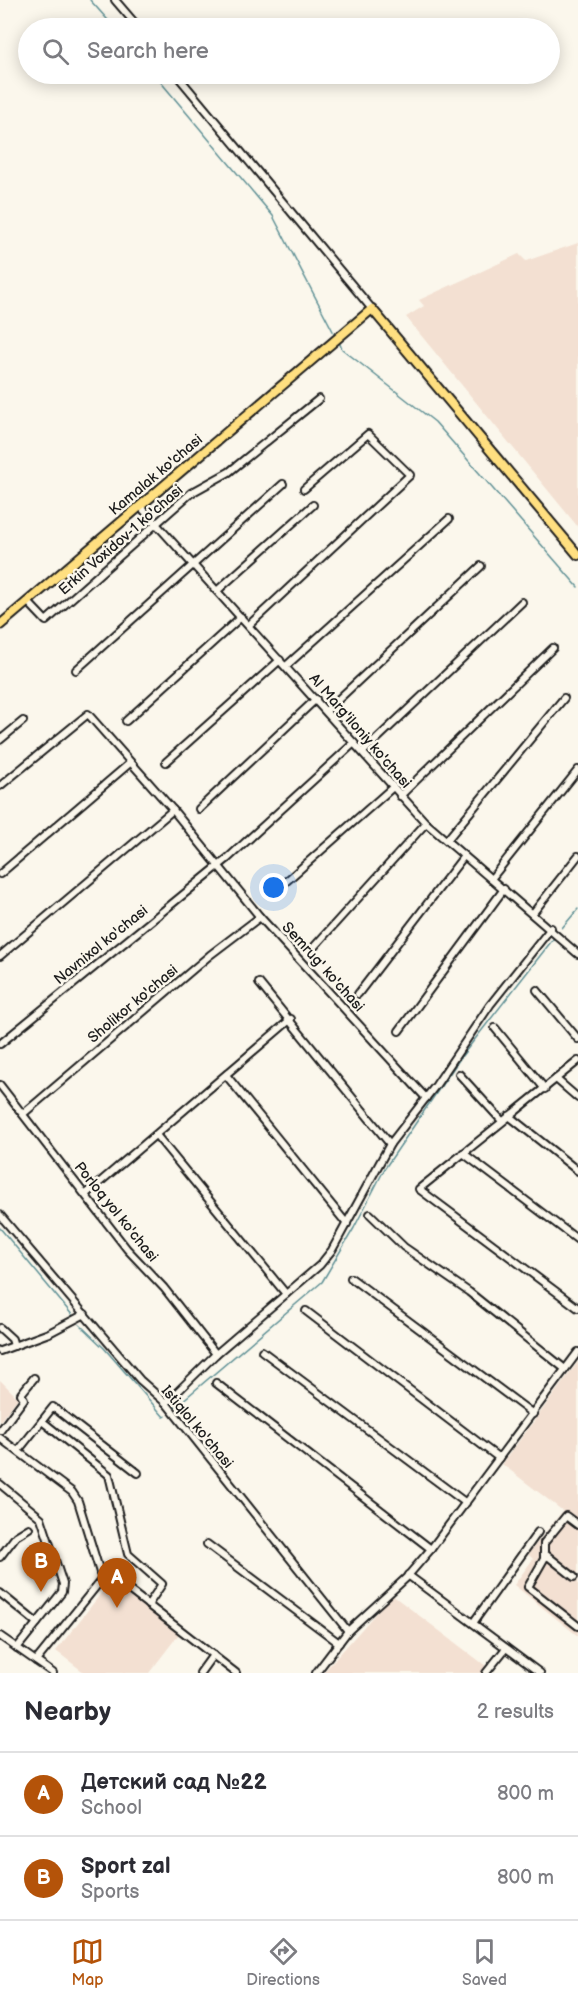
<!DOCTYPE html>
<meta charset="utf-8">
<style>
:root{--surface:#fff;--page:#f2f2f3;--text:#2b2b33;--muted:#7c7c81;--line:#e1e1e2;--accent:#b45309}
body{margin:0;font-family:"Balsamiq Sans",sans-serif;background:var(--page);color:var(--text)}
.you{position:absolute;left:274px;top:888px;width:21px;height:21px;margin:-15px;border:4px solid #fff;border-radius:50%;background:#1a73e8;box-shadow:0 0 0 9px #1a73e833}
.badge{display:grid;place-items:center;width:39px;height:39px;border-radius:50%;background:var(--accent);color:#fff;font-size:20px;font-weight:700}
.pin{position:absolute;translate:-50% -50px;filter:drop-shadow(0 2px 3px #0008)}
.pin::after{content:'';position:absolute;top:32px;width:21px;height:18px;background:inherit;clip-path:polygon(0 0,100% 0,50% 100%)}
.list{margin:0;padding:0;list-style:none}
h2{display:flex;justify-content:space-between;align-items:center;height:78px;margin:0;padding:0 24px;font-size:26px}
h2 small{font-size:20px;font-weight:400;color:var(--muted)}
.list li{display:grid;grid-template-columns:39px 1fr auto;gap:18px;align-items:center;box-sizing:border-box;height:84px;padding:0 24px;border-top:2px solid var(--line)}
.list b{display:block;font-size:22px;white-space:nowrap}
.list p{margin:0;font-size:20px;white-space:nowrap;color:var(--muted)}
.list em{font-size:20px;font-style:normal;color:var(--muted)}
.icon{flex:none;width:33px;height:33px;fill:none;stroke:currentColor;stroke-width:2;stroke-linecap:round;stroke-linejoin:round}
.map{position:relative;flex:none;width:578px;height:1673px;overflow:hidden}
.search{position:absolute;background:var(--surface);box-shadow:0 3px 15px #0003;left:18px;right:18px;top:18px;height:66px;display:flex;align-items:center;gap:15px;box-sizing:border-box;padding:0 21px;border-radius:33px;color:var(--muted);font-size:22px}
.sheet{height:246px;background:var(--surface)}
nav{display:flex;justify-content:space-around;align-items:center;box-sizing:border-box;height:84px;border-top:2px solid var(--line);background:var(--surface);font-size:16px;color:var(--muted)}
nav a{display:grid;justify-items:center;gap:3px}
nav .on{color:var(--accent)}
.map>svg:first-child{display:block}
.built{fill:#f3e0d2}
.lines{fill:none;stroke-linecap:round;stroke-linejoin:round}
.stream{stroke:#5f9095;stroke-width:1.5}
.minor-casing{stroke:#1c1c1c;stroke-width:10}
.major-casing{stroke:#1c1c1c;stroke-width:12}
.minor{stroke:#fbf7ec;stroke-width:6}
.major{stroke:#ffdf80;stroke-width:8}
.labels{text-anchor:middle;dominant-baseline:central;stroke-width:5;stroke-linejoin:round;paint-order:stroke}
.street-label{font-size:15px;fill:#1c1c1c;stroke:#fbf7ec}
</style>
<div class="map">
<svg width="578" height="1673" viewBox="0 0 578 1673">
<rect width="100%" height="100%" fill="#fbf7ec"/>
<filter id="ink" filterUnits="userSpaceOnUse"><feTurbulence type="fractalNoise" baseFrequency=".0167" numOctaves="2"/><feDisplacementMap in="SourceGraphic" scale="12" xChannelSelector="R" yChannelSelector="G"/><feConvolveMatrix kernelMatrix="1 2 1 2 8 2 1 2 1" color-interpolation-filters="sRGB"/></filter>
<g filter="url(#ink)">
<!-- built -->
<g class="built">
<path d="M 578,243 L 578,527 L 406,317 L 424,306 L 419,300 L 519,254 L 526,261 Z"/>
<path d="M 578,1362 L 578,1636 L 514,1585 L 533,1559 L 528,1554 L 563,1511 L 502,1464 Z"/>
<path d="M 0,1380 L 18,1398 L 0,1421 Z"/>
<path d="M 110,1582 L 179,1634 L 149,1673 L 85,1673 L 56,1651 Z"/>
<path d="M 392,1595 L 486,1666 L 481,1673 L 323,1673 Z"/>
</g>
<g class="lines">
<!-- stream -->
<g class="stream">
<path d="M 90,0 L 115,28"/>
<path d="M 154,74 L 273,216 L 335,335"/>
<path d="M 339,342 L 342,349 L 435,422 L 578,587"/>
<path d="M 562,928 L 578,909"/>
<path d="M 0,1228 L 73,1316"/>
<path d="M 80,1325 L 104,1348 L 164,1417 L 166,1416"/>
<path d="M 174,1408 L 322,1282 L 354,1228 L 385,1168 L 461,1057 L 554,938"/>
</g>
<!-- minor casing -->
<g class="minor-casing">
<g id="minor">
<path d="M 115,0 L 139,28"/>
<path d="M 176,74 L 372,309"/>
<path d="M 140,506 L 426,823 L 578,954"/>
<path d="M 218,590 L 313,505"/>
<path d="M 28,602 L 46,621 L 191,493 L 229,472 L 319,399"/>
<path d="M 249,625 L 410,475 L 368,434 L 304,489"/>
<path d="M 286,666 L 449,519"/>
<path d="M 76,670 L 283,484"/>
<path d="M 327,710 L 481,566"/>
<path d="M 126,721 L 241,617"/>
<path d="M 0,740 L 23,721"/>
<path d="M 363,752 L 522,602"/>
<path d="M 166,762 L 280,660"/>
<path d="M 0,786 L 88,714 L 173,810 L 260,917 L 426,1098"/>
<path d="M 400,796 L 553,648"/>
<path d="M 199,809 L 316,699"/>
<path d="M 447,840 L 564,698"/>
<path d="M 0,874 L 130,763"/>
<path d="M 491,879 L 578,770"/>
<path d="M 273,893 L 393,787"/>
<path d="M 533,913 L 578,856"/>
<path d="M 313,948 L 426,823"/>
<path d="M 0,956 L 173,810"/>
<path d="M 259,983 L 390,1144"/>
<path d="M 537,990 L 578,1039"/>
<path d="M 358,994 L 464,856"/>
<path d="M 495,1028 L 545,1089"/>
<path d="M 399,1031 L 504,889"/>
<path d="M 0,1044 L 227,859 L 354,743"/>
<path d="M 578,1061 L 419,1189 L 578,1308"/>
<path d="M 459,1074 L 502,1121"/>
<path d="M 226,1075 L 347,1224"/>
<path d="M 556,1079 L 578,1098"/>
<path d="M 0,1085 L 127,1249 L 164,1288 L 216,1354"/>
<path d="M 23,1114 L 210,955 L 260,917"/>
<path d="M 509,1116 L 578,1171"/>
<path d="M 156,1135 L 286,1294"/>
<path d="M 463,1153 L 578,1240"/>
<path d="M 86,1194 L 291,1019"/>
<path d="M 370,1214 L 404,1247 L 469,1292 L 565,1369"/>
<path d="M 0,1215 L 140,1380 L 166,1403 L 348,1631"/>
<path d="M 351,1278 L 533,1414"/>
<path d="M 306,1311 L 499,1458"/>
<path d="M 0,1328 L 12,1339 L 14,1346"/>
<path d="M 0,1351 L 49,1333 L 85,1314"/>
<path d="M 262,1351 L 466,1503"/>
<path d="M 216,1383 L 431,1549"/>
<path d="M 166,1403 L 216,1354 L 320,1265 L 332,1250 L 390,1144 L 436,1085 L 490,1005 L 551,928"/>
<path d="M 42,1421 L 109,1475 L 128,1554 L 162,1584 L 148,1605"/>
<path d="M 0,1431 L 24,1399 L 21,1394 L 34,1378"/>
<path d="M 0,1438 L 72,1492 L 78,1501 L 102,1579 L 36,1661"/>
<path d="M 18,1451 L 53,1407 L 138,1473"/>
<path d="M 0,1484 L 41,1518 L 63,1584 L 62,1592 L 17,1648"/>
<path d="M 578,1525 L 566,1516 L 544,1543 L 544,1559 L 528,1587 L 578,1626"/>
<path d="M 207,1544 L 339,1643"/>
<path d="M 544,1553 L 574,1577"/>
<path d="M 0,1557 L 16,1536 L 29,1528"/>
<path d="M 100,1574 L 116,1580 L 236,1673"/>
<path d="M 408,1575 L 540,1673"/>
<path d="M 0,1593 L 37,1623"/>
<path d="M 473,1623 L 538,1532"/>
<path d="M 0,1636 L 53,1673"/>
<path d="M 200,1673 L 213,1655"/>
<path d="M 316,1673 L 348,1631 L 406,1578 L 431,1549 L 578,1352"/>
<path d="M 486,1673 L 506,1648"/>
</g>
</g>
<!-- major casing -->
<g class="major-casing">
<path id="major" d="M 0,625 L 372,309 L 578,555"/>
</g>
<!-- minor -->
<use href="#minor" class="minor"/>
<!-- major -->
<use href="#major" class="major"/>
</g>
</g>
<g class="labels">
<!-- street labels -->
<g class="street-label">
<text transform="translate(156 475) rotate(-40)">Kamalak ko'chasi</text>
<text transform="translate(121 540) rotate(-41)">Erkin Voxidov-1 ko'chasi</text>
<text transform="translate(360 731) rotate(49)">Al Marg'iloniy ko'chasi</text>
<text transform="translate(101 945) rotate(-39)">Navnixol ko'chasi</text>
<text transform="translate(323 967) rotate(48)">Semrug' ko'chasi</text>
<text transform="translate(133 1004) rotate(-40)">Sholikor ko'chasi</text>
<text transform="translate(116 1212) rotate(51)">Porloq yol ko'chasi</text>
<text transform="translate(197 1427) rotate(50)">Istiqlol ko'chasi</text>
</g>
</g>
</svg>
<div class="you"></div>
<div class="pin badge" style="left:117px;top:1608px">A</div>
<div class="pin badge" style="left:41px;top:1592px">B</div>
<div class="search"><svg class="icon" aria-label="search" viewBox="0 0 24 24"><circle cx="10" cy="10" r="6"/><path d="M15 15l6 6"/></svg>Search here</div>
</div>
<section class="sheet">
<h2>Nearby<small>2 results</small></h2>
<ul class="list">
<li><span class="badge">A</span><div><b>Детский сад №22</b><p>School</p></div><em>800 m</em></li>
<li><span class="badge">B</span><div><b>Sport zal</b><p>Sports</p></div><em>800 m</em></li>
</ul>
</section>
<nav>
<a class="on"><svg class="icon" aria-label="map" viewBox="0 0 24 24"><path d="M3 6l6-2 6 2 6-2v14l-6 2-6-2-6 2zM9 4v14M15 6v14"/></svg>Map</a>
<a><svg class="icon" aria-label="directions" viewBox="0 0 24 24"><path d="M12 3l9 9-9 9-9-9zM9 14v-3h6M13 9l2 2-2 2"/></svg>Directions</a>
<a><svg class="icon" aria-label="saved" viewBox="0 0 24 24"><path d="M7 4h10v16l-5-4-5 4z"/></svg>Saved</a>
</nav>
